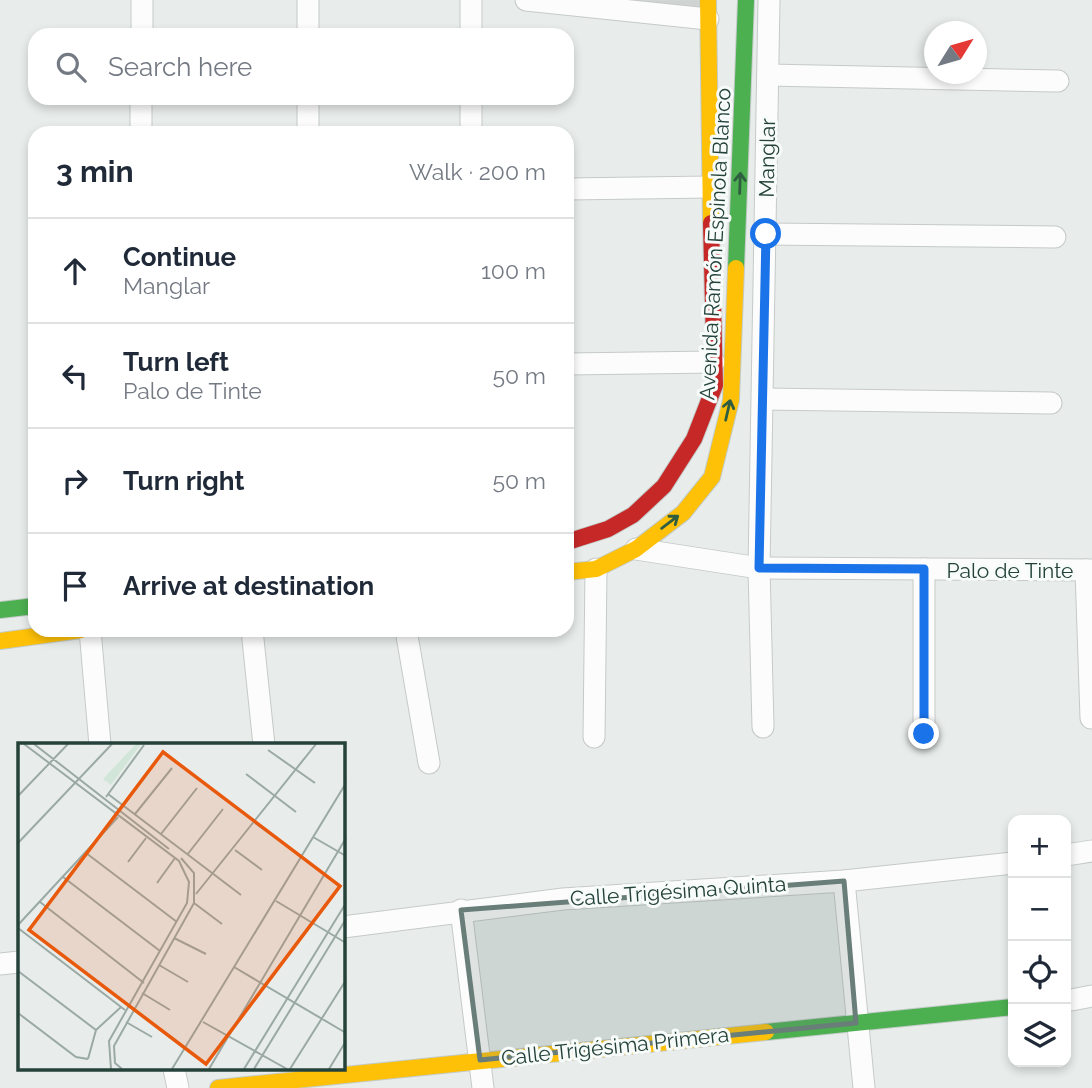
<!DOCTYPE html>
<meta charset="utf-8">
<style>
:root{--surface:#fff;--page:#f2f2f3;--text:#1f2937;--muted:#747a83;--line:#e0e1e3}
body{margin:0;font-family:Raleway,sans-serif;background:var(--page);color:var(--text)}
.controls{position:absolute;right:21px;bottom:21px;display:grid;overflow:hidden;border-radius:14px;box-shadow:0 4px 10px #0003}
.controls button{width:63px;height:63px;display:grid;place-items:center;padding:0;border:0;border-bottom:2px solid var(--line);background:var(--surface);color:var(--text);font:35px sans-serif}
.compass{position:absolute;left:924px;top:21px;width:63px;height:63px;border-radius:50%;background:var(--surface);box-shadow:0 4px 10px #0003;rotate:53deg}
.stop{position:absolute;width:21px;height:21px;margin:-16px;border:5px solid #1a73e8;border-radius:50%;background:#fff}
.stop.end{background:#1a73e8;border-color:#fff;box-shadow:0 2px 7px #0008}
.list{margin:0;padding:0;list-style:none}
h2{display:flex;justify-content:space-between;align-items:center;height:91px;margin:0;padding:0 28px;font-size:30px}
h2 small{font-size:23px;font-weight:400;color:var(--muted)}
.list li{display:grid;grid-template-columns:46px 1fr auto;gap:21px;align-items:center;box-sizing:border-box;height:105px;padding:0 28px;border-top:2px solid var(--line)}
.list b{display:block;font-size:26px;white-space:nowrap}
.list p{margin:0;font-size:23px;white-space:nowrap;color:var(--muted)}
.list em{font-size:23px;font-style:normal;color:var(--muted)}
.icon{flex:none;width:38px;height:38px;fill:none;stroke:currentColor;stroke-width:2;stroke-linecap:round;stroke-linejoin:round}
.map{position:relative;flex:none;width:1092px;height:1088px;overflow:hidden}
.search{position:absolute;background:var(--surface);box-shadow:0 4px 10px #0003;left:28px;top:28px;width:546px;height:77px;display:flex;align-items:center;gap:18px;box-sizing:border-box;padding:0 24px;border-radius:21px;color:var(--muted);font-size:26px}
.panel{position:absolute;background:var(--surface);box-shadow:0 4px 10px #0003;left:28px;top:126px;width:546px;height:511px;border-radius:21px}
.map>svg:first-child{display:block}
.building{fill:#cfd4d2;stroke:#d1d6d4;stroke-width:2}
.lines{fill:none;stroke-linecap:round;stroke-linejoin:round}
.street-casing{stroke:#c5cac8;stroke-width:23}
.fast-casing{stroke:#c3cbc8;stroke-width:18}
.slow-casing{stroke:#c3cbc8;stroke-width:18}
.jam-casing{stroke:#c3cbc8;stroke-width:18}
.street{stroke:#fcfcfc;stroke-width:21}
.fast{stroke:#4caf50;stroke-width:16}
.slow{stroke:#ffc107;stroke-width:16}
.jam{stroke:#c62828;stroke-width:16}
.oneway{stroke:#2e5d40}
.route{stroke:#1a73e8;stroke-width:9}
.marked{fill:#697e78;fill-opacity:0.2;stroke:#697e78;stroke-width:5;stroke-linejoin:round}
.labels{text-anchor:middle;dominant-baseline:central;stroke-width:6;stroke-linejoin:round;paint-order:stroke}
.street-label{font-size:21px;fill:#24423a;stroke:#f7fbf9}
.inset-road{fill:none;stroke:#9aa9a4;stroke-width:2}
.view{fill:#e8590c;fill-opacity:0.15;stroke:#e8590c;stroke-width:3.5}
.inset-edge{fill:none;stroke:#24423a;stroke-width:3.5}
</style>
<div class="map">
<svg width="1092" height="1088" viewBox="0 0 1092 1088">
<rect width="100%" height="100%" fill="#e8edeb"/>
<!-- building -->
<path class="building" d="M 625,0 L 698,0 L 698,8 Z"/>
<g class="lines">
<!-- street casing -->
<g class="street-casing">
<g id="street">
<path d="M 526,0 L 708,19"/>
<path d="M 142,35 L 142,0"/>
<path d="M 308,35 L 308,0"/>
<path d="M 471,35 L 471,0"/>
<path d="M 768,75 L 1058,81"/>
<path d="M 141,133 L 141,98"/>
<path d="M 308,133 L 308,98"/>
<path d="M 471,133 L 471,98"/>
<path d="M 567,189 L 710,187"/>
<path d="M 766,234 L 1055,237"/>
<path d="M 567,364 L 714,362"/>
<path d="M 763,399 L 1051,403"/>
<path d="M 636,549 L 759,568 L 1092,570"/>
<path d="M 924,569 L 924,735"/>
<path d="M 1086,570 L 1091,718"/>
<path d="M 90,630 L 100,745"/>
<path d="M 252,630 L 264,745"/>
<path d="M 406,630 L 429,763"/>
<path d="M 763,727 L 759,568 L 769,0"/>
<path d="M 594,737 L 596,569"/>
<path d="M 1066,855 L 1092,851"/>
<path d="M 844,881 L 864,1088"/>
<path d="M 461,910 L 483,1088"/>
<path d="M 343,927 L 563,899 L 844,881 L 1013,863"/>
<path d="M 0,964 L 19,962"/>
<path d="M 1066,1001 L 1092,996"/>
<path d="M 174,1069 L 178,1088"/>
</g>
</g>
<!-- fast casing -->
<g class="fast-casing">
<g id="fast">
<path d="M 736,268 L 746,0"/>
<path d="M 0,610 L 35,606"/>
<path d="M 766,1032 L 1013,1007"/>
</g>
</g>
<!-- slow casing -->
<g class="slow-casing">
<g id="slow">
<path d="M 708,0 L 711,223"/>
<path d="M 567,572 L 596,569 L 636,549 L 683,513 L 712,477 L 731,400 L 736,268"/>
<path d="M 0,641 L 81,630"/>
<path d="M 218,1088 L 766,1032"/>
</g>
</g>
<!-- jam casing -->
<g class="jam-casing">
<path id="jam" d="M 567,542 L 608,529 L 633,515 L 664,486 L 694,439 L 715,385 L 711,223"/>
</g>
<!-- street -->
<use href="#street" class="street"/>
<!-- fast -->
<use href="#fast" class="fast"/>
<!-- slow -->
<use href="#slow" class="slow"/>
<!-- jam -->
<use href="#jam" class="jam"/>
</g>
<!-- one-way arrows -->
<defs><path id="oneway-shaft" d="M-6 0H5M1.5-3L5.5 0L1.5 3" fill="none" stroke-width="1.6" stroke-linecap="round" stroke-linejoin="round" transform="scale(1.75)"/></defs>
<g class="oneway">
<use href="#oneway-shaft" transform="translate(740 183) rotate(-88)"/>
<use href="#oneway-shaft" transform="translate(728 410) rotate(-77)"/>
<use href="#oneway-shaft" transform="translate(670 522) rotate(-37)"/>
</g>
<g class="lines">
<!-- route -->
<path class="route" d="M 766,234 L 759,568 L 924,569 L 924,734"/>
</g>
<!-- marked area -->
<path class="marked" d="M 844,881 L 856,1023 L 480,1060 L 461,910 Z"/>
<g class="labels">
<!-- street labels -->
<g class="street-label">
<text transform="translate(767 158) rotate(-89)">Manglar</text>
<text transform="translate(715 244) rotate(-87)">Avenida Ramón Espinola Blanco</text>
<text x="1010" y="570">Palo de Tinte</text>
<text transform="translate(678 891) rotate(-4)">Calle Trigésima Quinta</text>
<text transform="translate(615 1046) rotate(-6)">Calle Trigésima Primera</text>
</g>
</g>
<!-- overview -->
<g transform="translate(18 743)">
<rect width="327" height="327" fill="#e8edeb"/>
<path d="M 118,1 L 123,1 L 93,42 L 85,36 Z" fill="#d1e6d8"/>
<path class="inset-road" d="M 6,1 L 161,118 L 171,139 L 169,160 L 91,298 L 93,326M 16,1 L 151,106M 250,7 L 297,40M 228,31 L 278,69M 90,51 L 223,152M 0,53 L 50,1M 88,54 L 126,2M 117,71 L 154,25M 237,80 L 262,98M 143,91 L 179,45M 295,94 L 328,113M 0,100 L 94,1M 217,107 L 244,127M 68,110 L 159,179M 169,112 L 205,66M 110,119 L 128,95M 45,134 L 142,208M 139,140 L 157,115M 178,151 L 298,1M 258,158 L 328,200M 22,159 L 126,240M 176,160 L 204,181M 0,182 L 100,74M 0,185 L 107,267M 156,195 L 188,211M 141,222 L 170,239M 216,224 L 328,290M 0,228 L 78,287M 124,250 L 152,267M 0,270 L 58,314 L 70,316M 108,279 L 134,294M 185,279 L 269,326M 70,316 L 78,287 L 103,264M 104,326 L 97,320 L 96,303 L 176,160 L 176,130 L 163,115M 154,326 L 328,40M 191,326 L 328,95M 226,326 L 328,160M 236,326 L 328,176M 272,326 L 328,237M 311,326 L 328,298"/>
<path class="view" d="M 145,9 L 322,143 L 188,321 L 11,187 Z"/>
<rect width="327" height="327" class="inset-edge"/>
</g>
</svg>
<div class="controls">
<button>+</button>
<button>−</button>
<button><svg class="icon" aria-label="locate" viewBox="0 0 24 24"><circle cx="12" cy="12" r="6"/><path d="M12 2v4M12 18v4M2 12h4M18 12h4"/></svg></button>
<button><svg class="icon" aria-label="layers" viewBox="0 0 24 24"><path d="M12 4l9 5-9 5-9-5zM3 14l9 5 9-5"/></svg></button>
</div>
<svg class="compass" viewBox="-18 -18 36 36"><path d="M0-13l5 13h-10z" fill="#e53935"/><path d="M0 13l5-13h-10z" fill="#747a83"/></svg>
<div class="stop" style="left:766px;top:234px"></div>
<div class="stop end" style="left:924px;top:734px"></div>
<div class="search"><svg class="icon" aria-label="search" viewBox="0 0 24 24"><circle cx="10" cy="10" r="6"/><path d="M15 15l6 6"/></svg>Search here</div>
<section class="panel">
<h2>3 min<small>Walk · 200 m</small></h2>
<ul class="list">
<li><svg class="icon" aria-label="ahead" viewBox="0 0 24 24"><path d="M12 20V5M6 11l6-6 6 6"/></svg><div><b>Continue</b><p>Manglar</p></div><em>100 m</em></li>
<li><svg class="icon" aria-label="left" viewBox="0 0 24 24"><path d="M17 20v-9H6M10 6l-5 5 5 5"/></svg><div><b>Turn left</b><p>Palo de Tinte</p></div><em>50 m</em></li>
<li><svg class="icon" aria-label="right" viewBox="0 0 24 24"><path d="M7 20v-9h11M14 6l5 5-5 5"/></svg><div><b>Turn right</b></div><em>50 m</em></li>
<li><svg class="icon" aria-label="arrive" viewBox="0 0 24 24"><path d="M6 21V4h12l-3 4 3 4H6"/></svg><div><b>Arrive at destination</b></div></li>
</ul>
</section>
</div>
